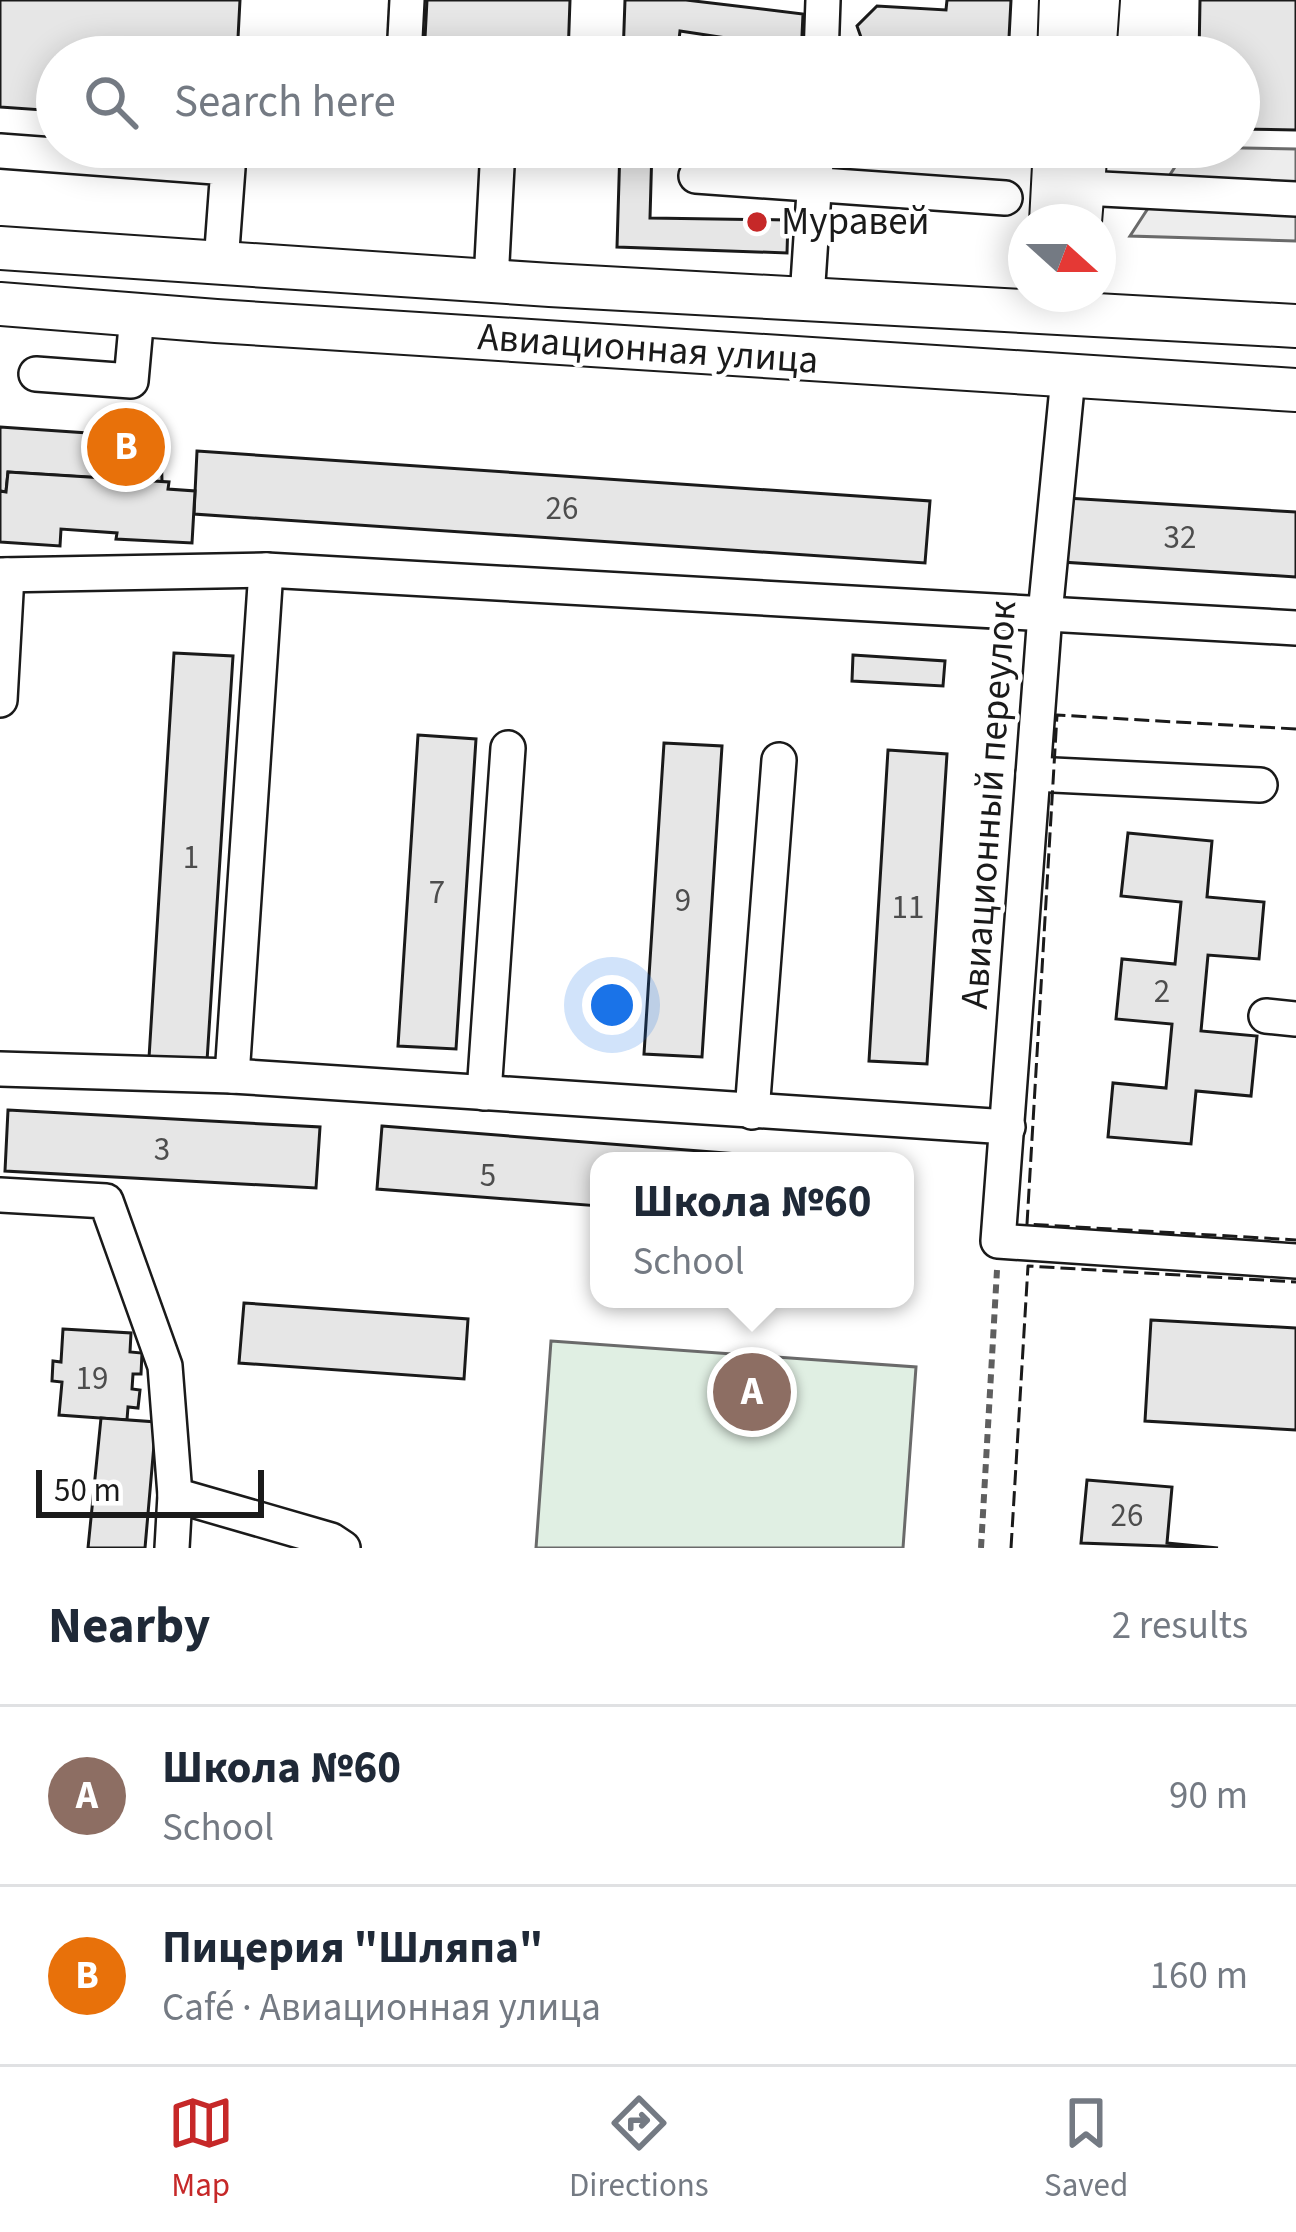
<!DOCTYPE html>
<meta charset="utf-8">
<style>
:root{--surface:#fff;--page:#f2f2f3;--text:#1f2937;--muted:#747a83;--line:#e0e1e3;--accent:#c62828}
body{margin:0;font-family:"Source Sans 3",sans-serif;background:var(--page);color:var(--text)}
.compass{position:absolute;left:1008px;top:204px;width:108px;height:108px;border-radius:50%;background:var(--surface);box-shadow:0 6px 30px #0003;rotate:111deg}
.scale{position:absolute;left:36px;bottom:30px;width:228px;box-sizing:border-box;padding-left:12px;border:6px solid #1a1a1a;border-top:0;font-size:33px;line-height:42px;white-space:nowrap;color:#1a1a1a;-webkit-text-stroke:9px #fff;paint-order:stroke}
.you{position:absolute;left:612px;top:1005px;width:42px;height:42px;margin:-30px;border:9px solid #fff;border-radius:50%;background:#1a73e8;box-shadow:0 0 0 18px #1a73e833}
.badge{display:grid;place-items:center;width:78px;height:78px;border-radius:50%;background:var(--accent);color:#fff;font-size:39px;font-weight:700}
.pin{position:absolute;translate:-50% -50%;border:6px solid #fff;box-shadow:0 3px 12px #0006}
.popup{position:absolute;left:590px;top:1152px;width:324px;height:156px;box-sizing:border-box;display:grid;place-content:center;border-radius:24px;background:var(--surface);filter:drop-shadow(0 3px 9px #0005);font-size:39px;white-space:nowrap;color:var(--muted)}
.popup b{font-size:45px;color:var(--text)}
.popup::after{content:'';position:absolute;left:50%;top:100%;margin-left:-24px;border:24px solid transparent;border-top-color:var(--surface)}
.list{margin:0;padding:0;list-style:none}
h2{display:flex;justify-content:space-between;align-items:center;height:156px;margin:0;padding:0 48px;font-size:51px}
h2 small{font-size:39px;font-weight:400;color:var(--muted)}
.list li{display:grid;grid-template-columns:78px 1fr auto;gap:36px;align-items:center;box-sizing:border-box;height:180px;padding:0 48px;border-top:3px solid var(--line)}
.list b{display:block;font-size:45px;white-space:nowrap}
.list p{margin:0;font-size:39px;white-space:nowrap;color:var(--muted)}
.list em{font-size:39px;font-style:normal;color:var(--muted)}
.icon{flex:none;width:66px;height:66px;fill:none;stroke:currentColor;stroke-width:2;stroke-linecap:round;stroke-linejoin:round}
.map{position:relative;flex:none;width:1296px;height:1548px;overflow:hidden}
.search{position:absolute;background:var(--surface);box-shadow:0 6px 30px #0003;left:36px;right:36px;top:36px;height:132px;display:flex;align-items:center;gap:30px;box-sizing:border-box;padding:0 42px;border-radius:66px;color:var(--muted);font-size:45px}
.sheet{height:516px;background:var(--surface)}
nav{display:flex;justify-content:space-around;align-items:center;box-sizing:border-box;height:168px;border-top:3px solid var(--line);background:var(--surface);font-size:33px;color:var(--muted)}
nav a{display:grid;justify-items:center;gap:6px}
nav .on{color:var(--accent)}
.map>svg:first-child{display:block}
.green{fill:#e0efe3;stroke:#6a6a6a;stroke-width:3}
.parking{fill:#ededed;stroke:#6a6a6a;stroke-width:3}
.building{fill:#e6e6e6;stroke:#1a1a1a;stroke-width:3}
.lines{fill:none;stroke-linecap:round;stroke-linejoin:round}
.minor-casing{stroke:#1a1a1a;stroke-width:38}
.major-casing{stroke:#1a1a1a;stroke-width:46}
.path{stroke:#5f5f5f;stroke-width:6;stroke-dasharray:9 6;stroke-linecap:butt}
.minor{stroke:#fff;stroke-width:33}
.major{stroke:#fff;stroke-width:42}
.fence{stroke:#1a1a1a;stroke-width:3;stroke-dasharray:15 6;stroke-linecap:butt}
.poi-dot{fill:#c62828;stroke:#fff;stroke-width:4.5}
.labels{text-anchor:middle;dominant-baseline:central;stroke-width:9;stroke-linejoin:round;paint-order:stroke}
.number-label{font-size:33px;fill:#4d4d4d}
.poi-label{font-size:39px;fill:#1a1a1a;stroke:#fff;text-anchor:start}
.street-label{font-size:39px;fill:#1a1a1a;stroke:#fff}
</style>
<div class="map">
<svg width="1296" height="1548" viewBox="0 0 1296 1548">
<rect width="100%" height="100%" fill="#fff"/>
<!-- green -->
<path class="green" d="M 551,1341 L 916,1367 L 903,1548 L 536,1548 Z"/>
<!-- parking -->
<path class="parking" d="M 1188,147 L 1296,149 L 1296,241 L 1130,236 Z"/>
<!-- building -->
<g class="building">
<path d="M 0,0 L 240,0 L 237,57 L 57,57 L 57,111 L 0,107 Z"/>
<path d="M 427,0 L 570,0 L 568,57 L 424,57 Z"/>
<path d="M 625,0 L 686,0 L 803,14 L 801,57 L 731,57 L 733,39 L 680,31 L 677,57 L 623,57 Z"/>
<path d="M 947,0 L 1011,0 L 1008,57 L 868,57 L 857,26 L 877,6 L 946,10 Z"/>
<path d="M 1200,0 L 1296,0 L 1296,130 L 1239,129 L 1239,57 L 1199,57 Z"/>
<path d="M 620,147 L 652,147 L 650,218 L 788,220 L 787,253 L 617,247 Z"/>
<path d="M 765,147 L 796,147 L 795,172 L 763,171 Z"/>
<path d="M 0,427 L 161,438 L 162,482 L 8,472 L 6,492 L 0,491 Z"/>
<path d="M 197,451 L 930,501 L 925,563 L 194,514 Z"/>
<path d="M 8,472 L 169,482 L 168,489 L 195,491 L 192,543 L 116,539 L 117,533 L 61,529 L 60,546 L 0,542 L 0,491 L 6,492 Z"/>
<path d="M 1066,498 L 1296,512 L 1296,577 L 1062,562 Z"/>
<path d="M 174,653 L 233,656 L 207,1061 L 149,1058 Z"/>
<path d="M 853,655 L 945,661 L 943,686 L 852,681 Z"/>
<path d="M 418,735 L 476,739 L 456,1049 L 398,1046 Z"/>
<path d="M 664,743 L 722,746 L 702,1057 L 644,1054 Z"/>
<path d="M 888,750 L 947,754 L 927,1064 L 869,1061 Z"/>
<path d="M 1128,833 L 1212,841 L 1207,897 L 1264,902 L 1259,959 L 1208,955 L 1201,1031 L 1257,1036 L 1251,1096 L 1196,1091 L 1191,1144 L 1108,1137 L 1113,1083 L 1166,1088 L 1172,1024 L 1116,1019 L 1122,959 L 1175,964 L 1181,902 L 1121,896 Z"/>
<path d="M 8,1110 L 320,1127 L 316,1188 L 5,1171 Z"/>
<path d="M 382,1126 L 828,1161 L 599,1161 L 599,1206 L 377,1189 Z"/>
<path d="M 244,1303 L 468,1319 L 464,1379 L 239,1363 Z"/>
<path d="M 1151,1320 L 1296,1328 L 1296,1430 L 1145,1421 Z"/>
<path d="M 63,1329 L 131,1333 L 130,1352 L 142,1353 L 141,1374 L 133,1374 L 132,1389 L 140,1390 L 138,1408 L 128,1407 L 127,1420 L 59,1415 L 62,1382 L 52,1381 L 53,1361 L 61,1362 Z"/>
<path d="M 101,1418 L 156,1422 L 145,1548 L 88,1548 Z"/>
<path d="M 1087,1480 L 1172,1487 L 1167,1543 L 1218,1548 L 1081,1543 Z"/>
</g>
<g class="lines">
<!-- minor casing -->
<g class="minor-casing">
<g id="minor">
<path d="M 404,57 L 407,0"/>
<path d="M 821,57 L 823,0"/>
<path d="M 0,151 L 228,168 L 221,263"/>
<path d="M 696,176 L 1005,198"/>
<path d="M 1083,188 L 1296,199"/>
<path d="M 491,281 L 498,147"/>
<path d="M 807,298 L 817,147"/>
<path d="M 36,374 L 131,381 L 137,315"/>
<path d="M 1068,377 L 1045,614 L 998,1241 L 1296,1261"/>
<path d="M 0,575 L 266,570 L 1296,628"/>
<path d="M 0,700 L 7,575"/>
<path d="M 1033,774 L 1260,785"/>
<path d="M 1266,1016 L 1296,1019"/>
<path d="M 0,1069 L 232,1076 L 1008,1127"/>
<path d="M 232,1076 L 266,570"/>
<path d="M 484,1093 L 508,748"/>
<path d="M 752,1112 L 779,760"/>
<path d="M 0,1195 L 106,1201 L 165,1366 L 175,1495 L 331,1540 L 343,1548"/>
<path d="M 172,1548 L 175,1495"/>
</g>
</g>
<!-- major casing -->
<g class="major-casing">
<g id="major">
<path d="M 1059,57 L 1061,0"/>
<path d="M 1094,57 L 1098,0"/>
<path d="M 1051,222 L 1055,147"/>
<path d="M 1080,222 L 1086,147"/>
<path d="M 0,248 L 550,285 L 1296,326"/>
<path d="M 0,304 L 216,321 L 1296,390"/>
</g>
</g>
<!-- path -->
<path class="path" d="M 981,1548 L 997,1270"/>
<!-- minor -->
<use href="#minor" class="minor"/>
<!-- major -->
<use href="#major" class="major"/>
<!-- fence -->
<g class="fence">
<path d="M 1296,729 L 1057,715 L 1027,1224 L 1296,1240"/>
<path d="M 1011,1548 L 1028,1266 L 1296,1282"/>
</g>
</g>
<!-- markers -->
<circle class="poi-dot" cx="757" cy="222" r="12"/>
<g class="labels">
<!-- number labels -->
<g class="number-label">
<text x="562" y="508">26</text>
<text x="1180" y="537">32</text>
<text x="191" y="857">1</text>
<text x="437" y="892">7</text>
<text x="683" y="900">9</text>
<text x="908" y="907">11</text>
<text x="1162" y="991">2</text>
<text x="162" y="1149">3</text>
<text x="488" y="1175">5</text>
<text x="92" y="1378">19</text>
<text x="1127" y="1515">26</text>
</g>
<!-- poi labels -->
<g class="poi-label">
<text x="781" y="222">Муравей</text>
</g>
<!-- street labels -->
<g class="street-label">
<text transform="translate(648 349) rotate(4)">Авиационная улица</text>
<text transform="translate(989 805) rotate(-86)">Авиационный переулок</text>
</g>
</g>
</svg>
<svg class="compass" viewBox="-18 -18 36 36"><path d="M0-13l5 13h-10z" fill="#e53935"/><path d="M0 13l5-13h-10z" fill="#747a83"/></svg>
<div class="scale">50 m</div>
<div class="you"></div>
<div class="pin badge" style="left:752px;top:1392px;background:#8d6e63">A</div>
<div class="popup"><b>Школа №60</b>School</div>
<div class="pin badge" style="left:126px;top:447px;background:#e8710a">B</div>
<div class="search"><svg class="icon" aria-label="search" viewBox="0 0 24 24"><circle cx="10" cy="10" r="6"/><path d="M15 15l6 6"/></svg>Search here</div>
</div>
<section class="sheet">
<h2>Nearby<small>2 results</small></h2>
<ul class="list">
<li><span class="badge" style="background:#8d6e63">A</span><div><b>Школа №60</b><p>School</p></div><em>90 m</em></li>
<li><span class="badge" style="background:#e8710a">B</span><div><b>Пицерия &quot;Шляпа&quot;</b><p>Café · Авиационная улица</p></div><em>160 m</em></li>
</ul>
</section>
<nav>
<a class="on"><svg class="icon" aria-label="map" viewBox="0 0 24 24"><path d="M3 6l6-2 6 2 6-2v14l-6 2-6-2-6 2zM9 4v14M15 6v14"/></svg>Map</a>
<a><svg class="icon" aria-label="directions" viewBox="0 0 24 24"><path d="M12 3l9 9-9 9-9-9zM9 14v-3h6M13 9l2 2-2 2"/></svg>Directions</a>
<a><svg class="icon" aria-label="saved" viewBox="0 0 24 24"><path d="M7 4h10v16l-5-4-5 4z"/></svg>Saved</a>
</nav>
